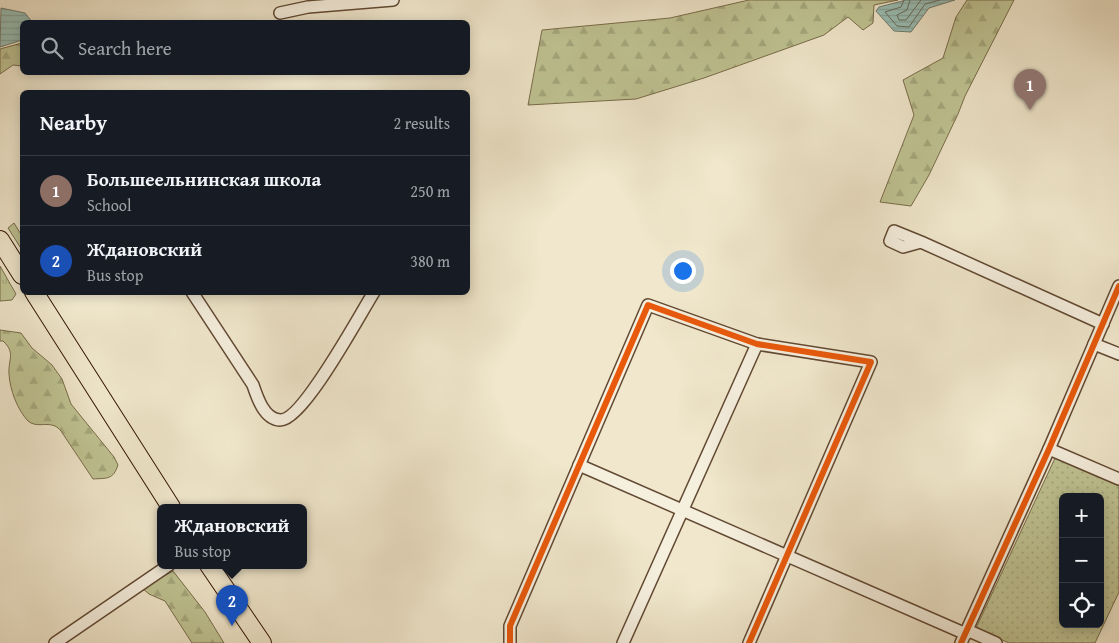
<!DOCTYPE html>
<meta charset="utf-8">
<style>
:root{--surface:#171b24;--page:#20242c;--text:#f1f3f6;--muted:#9ea1a6;--line:#363941;--accent:#c59692}
body{margin:0;font-family:"Gentium Book Plus",serif;background:var(--page);color:var(--text)}
.controls{position:absolute;right:15px;bottom:15px;display:grid;overflow:hidden;border-radius:8px;box-shadow:0 2px 12px #0003}
.controls button{width:45px;height:45px;display:grid;place-items:center;padding:0;border:0;border-bottom:1px solid var(--line);background:var(--surface);color:var(--text);font:25px sans-serif}
.you{position:absolute;left:682px;top:270px;width:18px;height:18px;margin:-12px;border:4px solid #fff;border-radius:50%;background:#1a73e8;box-shadow:0 0 0 8px #1a73e833}
.badge{display:grid;place-items:center;width:32px;height:32px;border-radius:50%;background:var(--accent);color:#fff;font-size:16px;font-weight:700}
.pin{position:absolute;translate:-50% -41px;filter:drop-shadow(0 1px 2px #0008)}
.pin::after{content:'';position:absolute;top:26px;width:18px;height:15px;background:inherit;clip-path:polygon(0 0,100% 0,50% 100%)}
.popup{position:absolute;left:157px;top:504px;width:150px;height:65px;box-sizing:border-box;display:grid;place-content:center;border-radius:8px;background:var(--surface);filter:drop-shadow(0 1px 4px #0005);font-size:16px;white-space:nowrap;color:var(--muted)}
.popup b{font-size:19px;color:var(--text)}
.popup::after{content:'';position:absolute;left:50%;top:100%;margin-left:-10px;border:10px solid transparent;border-top-color:var(--surface)}
.list{margin:0;padding:0;list-style:none}
h2{display:flex;justify-content:space-between;align-items:center;height:65px;margin:0;padding:0 20px;font-size:21px}
h2 small{font-size:16px;font-weight:400;color:var(--muted)}
.list li{display:grid;grid-template-columns:32px 1fr auto;gap:15px;align-items:center;box-sizing:border-box;height:70px;padding:0 20px;border-top:1px solid var(--line)}
.list b{display:block;font-size:19px;white-space:nowrap}
.list p{margin:0;font-size:16px;white-space:nowrap;color:var(--muted)}
.list em{font-size:16px;font-style:normal;color:var(--muted)}
.icon{flex:none;width:28px;height:28px;fill:none;stroke:currentColor;stroke-width:2;stroke-linecap:round;stroke-linejoin:round}
.map{position:relative;flex:none;width:1119px;height:643px;overflow:hidden}
.search{position:absolute;background:var(--surface);box-shadow:0 2px 12px #0003;left:20px;top:20px;width:450px;height:55px;display:flex;align-items:center;gap:12px;box-sizing:border-box;padding:0 18px;border-radius:8px;color:var(--muted);font-size:19px}
.panel{position:absolute;background:var(--surface);box-shadow:0 2px 12px #0003;left:20px;top:90px;width:450px;height:205px;border-radius:8px}
.map>svg:first-child{display:block}
.grass{fill:url(#grass-tufts);stroke:#796c4a}
.forest{fill:url(#forest-firs);stroke:#796c4a}
.park{fill:url(#park-dots);stroke:#796c4a;fill-rule:evenodd}
.water{fill:url(#water-rules);stroke:#707b6e}
.lines{fill:none;stroke-linecap:round;stroke-linejoin:round}
.shore{stroke:#666a5c;stroke-width:1}
.minor-casing{stroke:#624933;stroke-width:14}
.primary-casing{stroke:#321400;stroke-width:20}
.minor{stroke:#f5efde;stroke-width:11}
.primary{stroke:#f0e7cc;stroke-width:18}
.cycleway-casing{stroke:#f5efde;stroke-width:9}
.cycleway{stroke:#e8590c;stroke-width:6}
</style>
<div class="map">
<svg width="1119" height="643" viewBox="0 0 1119 643">
<defs>
<pattern id="grass-tufts" width="24" height="20" patternUnits="userSpaceOnUse" patternTransform="scale(1.25)"><rect width="24" height="20" fill="#c0c494"/><path d="M3 7l-1-3M5 7V3M7 7l1-3M15 17l-1-3M17 17v-4M19 17l1-3" fill="none" stroke="#a5a87e"/></pattern>
<pattern id="forest-firs" width="22" height="20" patternUnits="userSpaceOnUse" patternTransform="scale(1.25)"><rect width="22" height="20" fill="#c0c494"/><path d="M5 1l3.5 6h-7zM16 11l3.5 6h-7z" fill="#a5a87e"/></pattern>
<pattern id="park-dots" width="8" height="8" patternUnits="userSpaceOnUse" patternTransform="scale(1.25)"><rect width="8" height="8" fill="#c0c494"/><path d="M2 2h.1M6 6h.1" fill="none" stroke="#a5a87e" stroke-width="1.8" stroke-linecap="round"/></pattern>
<pattern id="water-rules" width="6" height="5" patternUnits="userSpaceOnUse" patternTransform="scale(1.25)"><rect width="6" height="5" fill="#9ac0b7"/><path d="M0 2.5h6" fill="none" stroke="#85a49c"/></pattern>
</defs>
<rect width="100%" height="100%" fill="#f0e7cc"/>
<filter id="stains"><feTurbulence type="fractalNoise" baseFrequency=".004" numOctaves="4"/><feColorMatrix values="0 0 0 0 .2 0 0 0 0 .09 0 0 0 0 .02 0 0 0 .5 -.17"/></filter>
<radialGradient id="worn" r=".72"><stop offset=".6" stop-color="#630" stop-opacity="0"/><stop offset="1" stop-color="#630" stop-opacity=".3"/></radialGradient>
<!-- grass -->
<g class="grass">
<path d="M 14,223 L 22,236 L 22,250 L 8,228 Z"/>
<path d="M 0,266 L 16,294 L 12,300 L 0,301 Z"/>
</g>
<!-- forest -->
<g class="forest">
<path d="M 749,0 L 898,0 L 874,5 L 873,23 L 863,30 L 848,17 L 824,35 L 704,78 L 636,99 L 528,105 L 542,30 L 670,18 Z"/>
<path d="M 967,0 L 1014,0 L 965,96 L 958,114 L 929,175 L 911,206 L 880,202 L 914,115 L 903,80 L 943,58 L 956,17 Z"/>
<path d="M 22,43 L 22,66 L 13,65 L 0,74 L 0,49 Z"/>
<path d="M 0,330 L 21,333 L 32,348 L 52,365 L 62,379 L 71,404 L 114,457 L 118,465 C 113,480 107,478 93,479 L 61,431 C 59,429 57,427 55,426 C 46,422 36,428 28,421 C 17,409 10,390 9,374 C 8,359 16,353 3,341 L 0,341 Z"/>
<path d="M 173,571 L 205,612 L 224,643 L 192,643 L 165,601 L 149,594 L 142,588 Z"/>
</g>
<!-- park -->
<path class="park" d="M 1056,456 L 1119,485 L 1119,592 L 1095,643 L 1009,643 L 976,628 ZM 1063,497 L 1100,497 L 1100,624 L 1063,624 Z"/>
<!-- water -->
<g class="water">
<path d="M 906,0 L 955,0 L 929,8 L 911,32 L 894,31 L 876,11 L 879,7 Z"/>
<path d="M 1,8 L 25,13 L 32,22 L 22,22 L 22,40 L 0,47 Z"/>
</g>
<g class="lines">
<!-- shore -->
<g class="shore">
<path d="M 904,0 L 901,7 L 885,12 L 897,26 L 909,27 L 925,4 L 940,0"/>
<path d="M 910,0 L 907,10 L 897,15 L 899,20 L 906,20 L 921,0"/>
</g>
<!-- minor casing -->
<g class="minor-casing">
<g id="minor">
<path d="M 280,13 L 308,7 L 393,0"/>
<path d="M 921,242 L 903,247 L 890,241 L 894,231 L 921,242 L 1103,324"/>
<path d="M 192,292 L 253,385 C 257,397 264,419 280,420 C 303,421 360,314 374,292"/>
<path d="M 1094,344 L 1119,354"/>
<path d="M 1049,449 L 1119,479"/>
<path d="M 579,465 L 966,634"/>
<path d="M 967,630 L 996,643"/>
<path d="M 55,643 L 169,565"/>
<path d="M 510,643 L 510,626 L 648,305 L 757,344 L 871,362 L 749,643"/>
<path d="M 623,643 L 757,344"/>
<path d="M 961,643 L 1049,449 L 1119,286"/>
</g>
</g>
<!-- primary casing -->
<g class="primary-casing">
<g id="primary">
<path d="M 0,240 L 22,275"/>
<path d="M 34,292 L 171,507"/>
<path d="M 209,565 L 262,643"/>
</g>
</g>
<!-- minor -->
<use href="#minor" class="minor"/>
<!-- primary -->
<use href="#primary" class="primary"/>
<!-- cycleway casing -->
<g class="cycleway-casing">
<g id="cycleway">
<path d="M 510,643 L 510,626 L 648,305 L 757,344 L 871,362 L 749,643"/>
<path d="M 961,643 L 1049,449 L 1119,286"/>
</g>
</g>
<!-- cycleway -->
<use href="#cycleway" class="cycleway"/>
</g>
<rect width="100%" height="100%" filter="url(#stains)"/>
<rect width="100%" height="100%" fill="url(#worn)"/>
</svg>
<div class="controls">
<button>+</button>
<button>−</button>
<button><svg class="icon" aria-label="locate" viewBox="0 0 24 24"><circle cx="12" cy="12" r="6"/><path d="M12 2v4M12 18v4M2 12h4M18 12h4"/></svg></button>
</div>
<div class="you"></div>
<div class="pin badge" style="left:1030px;top:110px;background:#8d6e63">1</div>
<div class="pin badge" style="left:232px;top:626px;background:#1a4fb4">2</div>
<div class="popup"><b>Ждановский</b>Bus stop</div>
<div class="search"><svg class="icon" aria-label="search" viewBox="0 0 24 24"><circle cx="10" cy="10" r="6"/><path d="M15 15l6 6"/></svg>Search here</div>
<section class="panel">
<h2>Nearby<small>2 results</small></h2>
<ul class="list">
<li><span class="badge" style="background:#8d6e63">1</span><div><b>Большеельнинская школа</b><p>School</p></div><em>250 m</em></li>
<li><span class="badge" style="background:#1a4fb4">2</span><div><b>Ждановский</b><p>Bus stop</p></div><em>380 m</em></li>
</ul>
</section>
</div>
